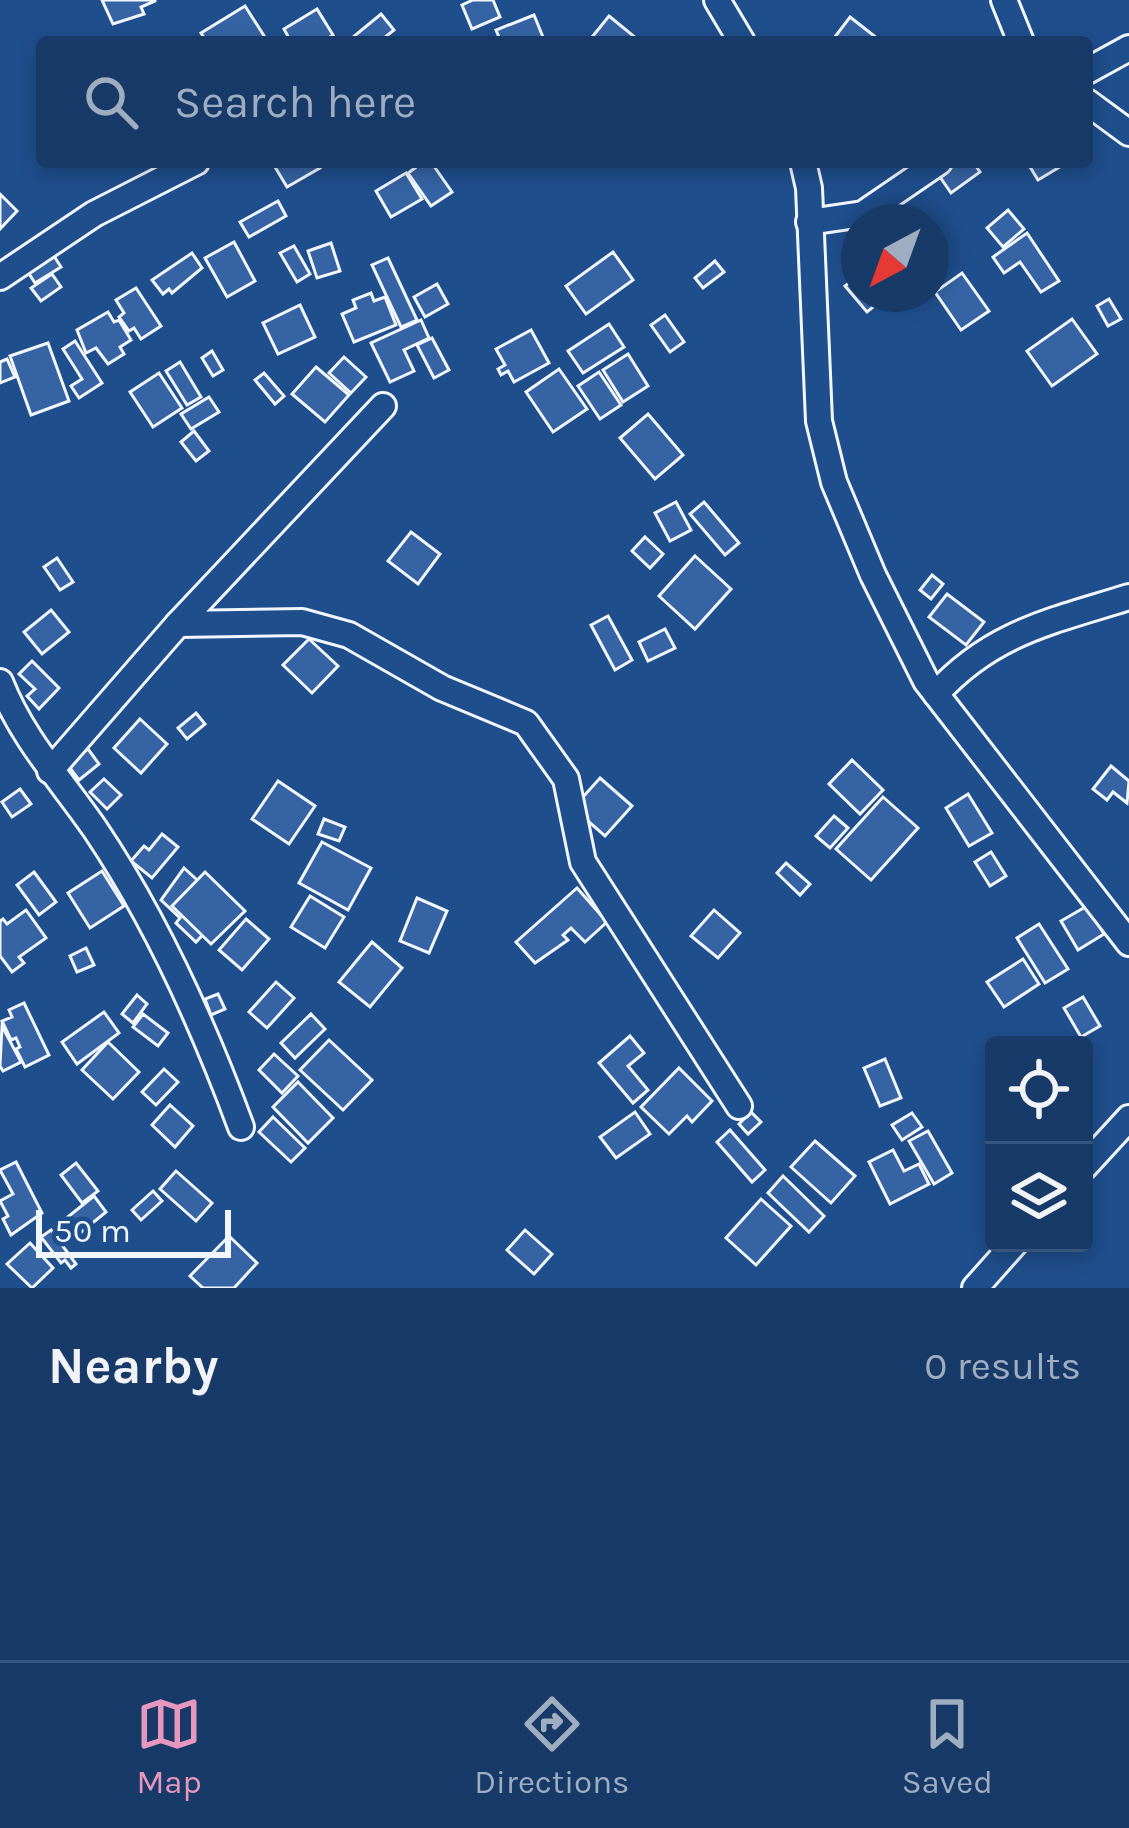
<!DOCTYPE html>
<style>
:root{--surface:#173a69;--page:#244571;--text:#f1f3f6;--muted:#9eadc0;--line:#36547d;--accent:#e797bd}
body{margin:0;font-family:Karla,sans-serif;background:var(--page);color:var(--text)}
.controls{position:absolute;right:36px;bottom:36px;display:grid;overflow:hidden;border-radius:12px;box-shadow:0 6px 18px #0003}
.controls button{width:108px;height:108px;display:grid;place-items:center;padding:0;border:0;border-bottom:3px solid var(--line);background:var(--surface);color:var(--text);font:60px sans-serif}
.compass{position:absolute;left:841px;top:204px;width:108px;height:108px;border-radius:50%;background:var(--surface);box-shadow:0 6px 18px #0003;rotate:221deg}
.scale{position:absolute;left:36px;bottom:30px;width:195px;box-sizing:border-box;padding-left:12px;border:6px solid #f2f6ff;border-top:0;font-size:33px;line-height:42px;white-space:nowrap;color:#f2f6ff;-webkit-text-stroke:9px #1f4e8c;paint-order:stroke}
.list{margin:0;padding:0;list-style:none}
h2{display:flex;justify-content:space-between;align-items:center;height:156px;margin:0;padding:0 48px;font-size:51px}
h2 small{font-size:39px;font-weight:400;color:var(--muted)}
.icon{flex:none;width:66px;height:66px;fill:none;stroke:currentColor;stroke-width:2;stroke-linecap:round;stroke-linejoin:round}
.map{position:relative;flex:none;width:1129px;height:1288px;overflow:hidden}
.search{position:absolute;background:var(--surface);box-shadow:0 6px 18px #0003;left:36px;right:36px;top:36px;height:132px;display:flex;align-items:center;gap:30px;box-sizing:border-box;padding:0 42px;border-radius:12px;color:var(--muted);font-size:45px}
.sheet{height:372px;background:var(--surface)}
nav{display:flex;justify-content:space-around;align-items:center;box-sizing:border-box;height:168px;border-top:3px solid var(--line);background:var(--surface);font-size:33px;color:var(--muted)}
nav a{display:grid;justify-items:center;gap:6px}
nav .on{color:var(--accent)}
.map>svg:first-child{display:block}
.building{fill:#3563a3;stroke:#f2f6ff;stroke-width:3}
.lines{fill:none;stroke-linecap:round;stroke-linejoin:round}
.minor-casing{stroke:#f2f6ff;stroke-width:30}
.minor{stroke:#1f4e8c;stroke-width:24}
</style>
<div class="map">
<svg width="1129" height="1288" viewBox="0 0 1129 1288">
<rect width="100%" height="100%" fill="#1f4e8c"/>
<!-- building -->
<g class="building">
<path d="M 102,0 L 155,0 L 155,1 L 141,7 L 144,14 L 113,24 Z"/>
<path d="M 473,0 L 493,0 L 500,17 L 472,29 L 462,5 Z"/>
<path d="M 245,6 L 268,42 L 207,42 L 201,33 Z"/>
<path d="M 317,9 L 333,35 L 322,42 L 287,42 L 290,40 L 284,29 Z"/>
<path d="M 381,14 L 394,30 L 379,42 L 347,42 Z"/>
<path d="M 534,15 L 545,42 L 501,42 L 496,30 Z"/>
<path d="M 609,16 L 636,38 L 632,42 L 588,42 Z"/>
<path d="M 850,17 L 882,42 L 831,42 Z"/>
<path d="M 272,162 L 316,162 L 320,168 L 287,187 Z"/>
<path d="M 411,162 L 431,162 L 452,192 L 431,206 L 408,173 L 415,168 Z"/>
<path d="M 954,162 L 973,162 L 980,172 L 951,193 L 938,174 Z"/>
<path d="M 1027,162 L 1068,162 L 1038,180 Z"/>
<path d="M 406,173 L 422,199 L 391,217 L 376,191 Z"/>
<path d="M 0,194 L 17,211 L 0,229 Z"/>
<path d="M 278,201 L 286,216 L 249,237 L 240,222 Z"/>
<path d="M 1008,210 L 1024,229 L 1003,247 L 987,228 Z"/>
<path d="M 1027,233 L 1059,281 L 1041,292 L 1020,262 L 1004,273 L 993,257 Z"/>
<path d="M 234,242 L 255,281 L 227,297 L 205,258 Z"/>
<path d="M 331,243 L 340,271 L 317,278 L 308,251 Z"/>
<path d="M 294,246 L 310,274 L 297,282 L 280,253 Z"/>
<path d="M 613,252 L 633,280 L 586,314 L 566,286 Z"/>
<path d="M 52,253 L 61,267 L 35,283 L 26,269 Z"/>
<path d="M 192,253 L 202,268 L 172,293 L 169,289 L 163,294 L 152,280 Z"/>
<path d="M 388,258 L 417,320 L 401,327 L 372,265 Z"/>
<path d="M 715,261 L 724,272 L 703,288 L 695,278 Z"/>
<path d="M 962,273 L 989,311 L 961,330 L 935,292 Z"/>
<path d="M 52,274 L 61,287 L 41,301 L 31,288 Z"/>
<path d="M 859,275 L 859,294 L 889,294 L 867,312 L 845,286 Z"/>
<path d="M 437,284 L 448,304 L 425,317 L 414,297 Z"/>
<path d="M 136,288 L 161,326 L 141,339 L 134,328 L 129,331 L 119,317 L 124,313 L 116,300 Z"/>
<path d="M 371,293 L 374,301 L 385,297 L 396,325 L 354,342 L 342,314 L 356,308 L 353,300 Z"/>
<path d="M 1109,299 L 1121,319 L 1108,326 L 1097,306 Z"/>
<path d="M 300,305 L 315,337 L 278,354 L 263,323 Z"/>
<path d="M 108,312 L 114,322 L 119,320 L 131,340 L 120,347 L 124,354 L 108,364 L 96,348 L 86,353 L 77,330 Z"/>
<path d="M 665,315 L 684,342 L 670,352 L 651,325 Z"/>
<path d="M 1072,319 L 1097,354 L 1052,386 L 1027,351 Z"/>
<path d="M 421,320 L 429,338 L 404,350 L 414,371 L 390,382 L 371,343 Z"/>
<path d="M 609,324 L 624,347 L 583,373 L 568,351 Z"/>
<path d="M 531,330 L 549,363 L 514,382 L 508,371 L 501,375 L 498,369 L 505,365 L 496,349 Z"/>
<path d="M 432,338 L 449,370 L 434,378 L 417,345 Z"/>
<path d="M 75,341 L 102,383 L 79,398 L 71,386 L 82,379 L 63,349 Z"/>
<path d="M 48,343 L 69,401 L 31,415 L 10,356 Z"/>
<path d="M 212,351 L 223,370 L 213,376 L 202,358 Z"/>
<path d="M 628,354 L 648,386 L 623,402 L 603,370 Z"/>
<path d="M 344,357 L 366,377 L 351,393 L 329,373 Z"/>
<path d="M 7,359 L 15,377 L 0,383 L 0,362 Z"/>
<path d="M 180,362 L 201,397 L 187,405 L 166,371 Z"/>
<path d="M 316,367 L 349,395 L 325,422 L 292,394 Z"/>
<path d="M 559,369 L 587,409 L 553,432 L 526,392 Z"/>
<path d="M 599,372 L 621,405 L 600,419 L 578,386 Z"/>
<path d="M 159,373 L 182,408 L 153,427 L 130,392 Z"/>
<path d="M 264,373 L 284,396 L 275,404 L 255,380 Z"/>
<path d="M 209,397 L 219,412 L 191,429 L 181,414 Z"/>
<path d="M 648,414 L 683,455 L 655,479 L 620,438 Z"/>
<path d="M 194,431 L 209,451 L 196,461 L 181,442 Z"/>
<path d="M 676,502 L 691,530 L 670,541 L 655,513 Z"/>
<path d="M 704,502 L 739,543 L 725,555 L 690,514 Z"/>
<path d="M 411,532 L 440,554 L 418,584 L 388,561 Z"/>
<path d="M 645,537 L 663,554 L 650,568 L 632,551 Z"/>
<path d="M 695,556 L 731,589 L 695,629 L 659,596 Z"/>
<path d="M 57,558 L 73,582 L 60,590 L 44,567 Z"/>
<path d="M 932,575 L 943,584 L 931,599 L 920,590 Z"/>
<path d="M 947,594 L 984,622 L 966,645 L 929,617 Z"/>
<path d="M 51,610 L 69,632 L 42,654 L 24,632 Z"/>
<path d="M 608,616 L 632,660 L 615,670 L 591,625 Z"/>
<path d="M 665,629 L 675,648 L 648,661 L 639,642 Z"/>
<path d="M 309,639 L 338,666 L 312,693 L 283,665 Z"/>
<path d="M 32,661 L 59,688 L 39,709 L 27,696 L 35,689 L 19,674 Z"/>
<path d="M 196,713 L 205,724 L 187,739 L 178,728 Z"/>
<path d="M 140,719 L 167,744 L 141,773 L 114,748 Z"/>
<path d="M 88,749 L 99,764 L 79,780 L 67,764 Z"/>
<path d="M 852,760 L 883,790 L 860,814 L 829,784 Z"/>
<path d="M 1111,766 L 1129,781 L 1127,803 L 1113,792 L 1107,800 L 1093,789 Z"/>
<path d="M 600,778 L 632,806 L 605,836 L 573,808 Z"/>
<path d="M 104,779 L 121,795 L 107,809 L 90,792 Z"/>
<path d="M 278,781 L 315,806 L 289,844 L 252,819 Z"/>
<path d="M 20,789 L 31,804 L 12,817 L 2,802 Z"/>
<path d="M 968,794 L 992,833 L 969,846 L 946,808 Z"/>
<path d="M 883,797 L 918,828 L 871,880 L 836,849 Z"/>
<path d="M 834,816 L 848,828 L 830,848 L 816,836 Z"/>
<path d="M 324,819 L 345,827 L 339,841 L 318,834 Z"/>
<path d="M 162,834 L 178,847 L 152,878 L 131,861 L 144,846 L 149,850 Z"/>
<path d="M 322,842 L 371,868 L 348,910 L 299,883 Z"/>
<path d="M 991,852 L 1006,876 L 990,886 L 975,862 Z"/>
<path d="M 786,863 L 810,884 L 800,895 L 777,873 Z"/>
<path d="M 184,868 L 228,908 L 196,942 L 176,923 L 180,918 L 161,900 Z"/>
<path d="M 102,871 L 124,906 L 90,928 L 68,893 Z"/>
<path d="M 34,872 L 56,902 L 39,915 L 17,885 Z"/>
<path d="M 205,872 L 245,911 L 211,944 L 172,906 Z"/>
<path d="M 577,888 L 607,922 L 585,942 L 571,928 L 563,935 L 568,940 L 535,963 L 516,942 Z"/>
<path d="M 310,896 L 344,917 L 325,948 L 291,927 Z"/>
<path d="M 417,898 L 447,911 L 429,953 L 400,941 Z"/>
<path d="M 1087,906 L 1104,934 L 1078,950 L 1061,921 Z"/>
<path d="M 26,910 L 46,938 L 19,957 L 24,963 L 12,972 L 0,956 L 0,921 L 3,919 L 7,924 Z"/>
<path d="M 714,910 L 740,933 L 718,958 L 691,936 Z"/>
<path d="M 246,919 L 269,939 L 242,970 L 219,950 Z"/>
<path d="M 1039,924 L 1068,969 L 1045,983 L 1017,938 Z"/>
<path d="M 372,942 L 402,968 L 370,1007 L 339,982 Z"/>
<path d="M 86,948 L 94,965 L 77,972 L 70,956 Z"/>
<path d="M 1023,959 L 1039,984 L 1004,1007 L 987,982 Z"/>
<path d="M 276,982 L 294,998 L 267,1028 L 249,1012 Z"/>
<path d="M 218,994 L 225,1009 L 211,1015 L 205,999 Z"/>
<path d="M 137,995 L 147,1004 L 133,1023 L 122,1014 Z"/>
<path d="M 1083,997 L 1100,1026 L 1081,1037 L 1064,1008 Z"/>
<path d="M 24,1003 L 49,1055 L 25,1067 L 16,1049 L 20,1047 L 16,1038 L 11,1040 L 2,1021 L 12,1017 L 9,1010 Z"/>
<path d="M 104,1012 L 119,1033 L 77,1064 L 62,1042 Z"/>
<path d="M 143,1014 L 168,1033 L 158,1046 L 133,1027 Z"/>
<path d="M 311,1014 L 325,1029 L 295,1058 L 281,1043 Z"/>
<path d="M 2,1026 L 21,1062 L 3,1071 L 0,1066 Z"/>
<path d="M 630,1036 L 644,1053 L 628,1066 L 648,1090 L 633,1103 L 599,1063 Z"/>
<path d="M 329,1040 L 372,1080 L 343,1110 L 300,1070 Z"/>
<path d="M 108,1042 L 139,1072 L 113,1099 L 82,1070 Z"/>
<path d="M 274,1054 L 298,1076 L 282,1093 L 259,1070 Z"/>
<path d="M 885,1059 L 901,1098 L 880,1106 L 864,1068 Z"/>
<path d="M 679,1068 L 712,1101 L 692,1122 L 687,1116 L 669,1134 L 641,1107 Z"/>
<path d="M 164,1069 L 178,1082 L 156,1105 L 142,1092 Z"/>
<path d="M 298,1082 L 333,1118 L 308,1143 L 273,1107 Z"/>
<path d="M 170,1105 L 193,1126 L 175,1147 L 152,1125 Z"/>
<path d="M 635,1112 L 650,1134 L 616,1158 L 600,1137 Z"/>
<path d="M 751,1112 L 761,1122 L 748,1134 L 739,1124 Z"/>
<path d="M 912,1113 L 922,1127 L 902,1140 L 892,1125 Z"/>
<path d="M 273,1117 L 305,1148 L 291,1162 L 259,1132 Z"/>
<path d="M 730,1130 L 765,1170 L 752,1182 L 717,1142 Z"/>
<path d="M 928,1131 L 952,1173 L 934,1184 L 909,1141 Z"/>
<path d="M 815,1141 L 855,1176 L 831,1203 L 791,1167 Z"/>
<path d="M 893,1150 L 904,1171 L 919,1164 L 929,1184 L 890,1204 L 869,1162 Z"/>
<path d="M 16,1162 L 42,1213 L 11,1235 L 3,1219 L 8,1216 L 0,1201 L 13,1194 L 0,1170 Z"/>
<path d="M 76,1163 L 98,1191 L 82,1203 L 61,1175 Z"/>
<path d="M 176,1171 L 212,1203 L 196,1221 L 160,1189 Z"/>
<path d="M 783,1176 L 824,1216 L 809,1232 L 768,1193 Z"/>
<path d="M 153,1191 L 162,1201 L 141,1220 L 132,1210 Z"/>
<path d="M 94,1196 L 106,1212 L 67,1244 L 54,1228 Z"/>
<path d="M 761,1199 L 791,1226 L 756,1265 L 726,1238 Z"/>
<path d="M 51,1230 L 76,1264 L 71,1268 L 65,1260 L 61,1263 L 41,1237 Z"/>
<path d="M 525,1230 L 552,1254 L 534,1274 L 507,1250 Z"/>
<path d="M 229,1236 L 257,1263 L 234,1288 L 203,1288 L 190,1276 Z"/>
<path d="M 30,1243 L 53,1268 L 32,1288 L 7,1264 Z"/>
</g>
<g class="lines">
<!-- minor casing -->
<g class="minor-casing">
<g id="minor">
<path d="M 717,0 L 742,42"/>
<path d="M 1004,0 L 1021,42"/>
<path d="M 1087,71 L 1129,48"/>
<path d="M 1087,102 L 1129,133"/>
<path d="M 803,162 L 809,188 L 819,421 L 834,482 L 873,575 L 926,681 L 1129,943"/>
<path d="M 809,222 L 863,214 L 939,162"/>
<path d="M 0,277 L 94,214 L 196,162"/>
<path d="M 178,624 L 302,622 L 349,635 L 442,688 L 526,723 L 566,779 L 583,862 L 739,1106"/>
<path d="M 0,682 C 22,738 61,780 95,829 C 157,921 203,1024 241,1127"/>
<path d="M 936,694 C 992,632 1053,621 1129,597"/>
<path d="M 50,771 L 178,624 L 383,406"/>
<path d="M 1084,1167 L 1129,1118"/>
<path d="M 975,1288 L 1015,1243"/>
</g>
</g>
<!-- minor -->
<use href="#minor" class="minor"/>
</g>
</svg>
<div class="controls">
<button><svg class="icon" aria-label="locate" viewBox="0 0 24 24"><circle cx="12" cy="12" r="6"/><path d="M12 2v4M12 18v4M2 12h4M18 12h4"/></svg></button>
<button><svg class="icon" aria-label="layers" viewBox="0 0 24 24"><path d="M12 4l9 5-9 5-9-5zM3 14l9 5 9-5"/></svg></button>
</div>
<svg class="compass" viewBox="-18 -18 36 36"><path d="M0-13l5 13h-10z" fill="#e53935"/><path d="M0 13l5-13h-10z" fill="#9eadc0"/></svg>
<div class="scale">50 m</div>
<div class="search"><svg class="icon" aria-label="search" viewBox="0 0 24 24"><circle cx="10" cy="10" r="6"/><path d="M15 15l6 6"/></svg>Search here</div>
</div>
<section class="sheet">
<h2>Nearby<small>0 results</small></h2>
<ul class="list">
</ul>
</section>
<nav>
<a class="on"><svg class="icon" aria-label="map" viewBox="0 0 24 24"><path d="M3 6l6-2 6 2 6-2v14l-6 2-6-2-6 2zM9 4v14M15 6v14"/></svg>Map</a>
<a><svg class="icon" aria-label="directions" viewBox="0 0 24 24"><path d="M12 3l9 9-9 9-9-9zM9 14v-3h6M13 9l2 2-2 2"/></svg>Directions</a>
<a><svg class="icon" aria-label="saved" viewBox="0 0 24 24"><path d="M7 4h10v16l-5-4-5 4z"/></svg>Saved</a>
</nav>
